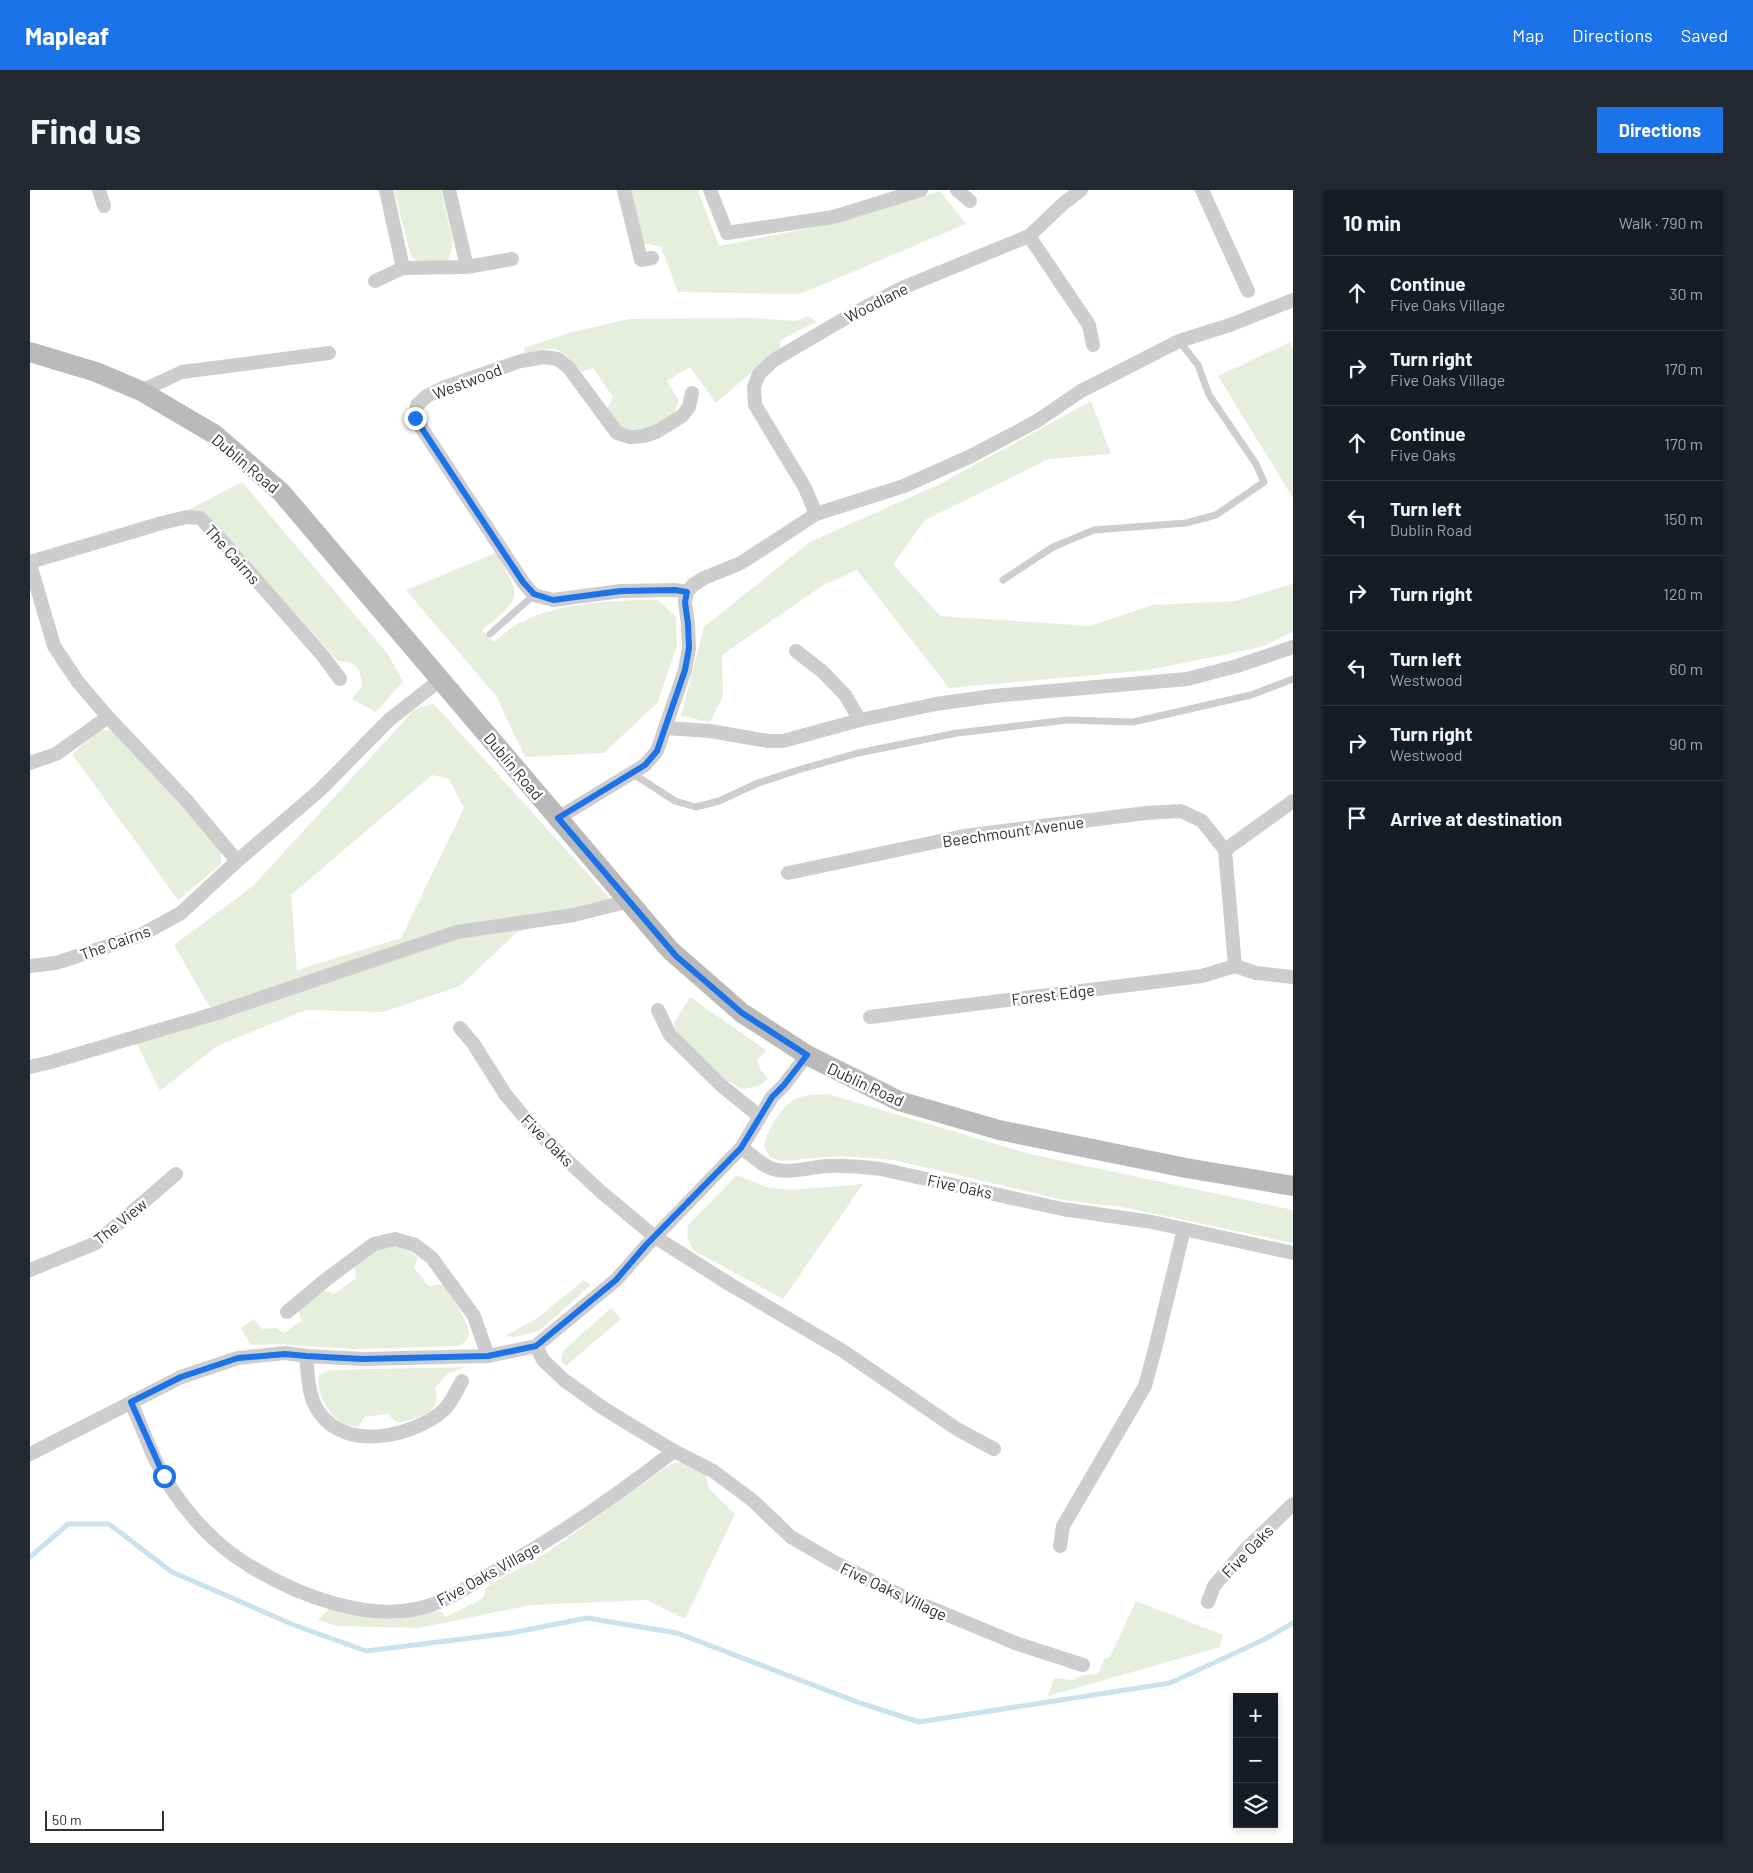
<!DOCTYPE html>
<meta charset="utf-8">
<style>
:root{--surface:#171b24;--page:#242831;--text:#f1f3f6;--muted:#9ea1a6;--line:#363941;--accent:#1a73e8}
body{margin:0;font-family:Barlow,sans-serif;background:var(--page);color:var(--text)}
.controls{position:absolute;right:15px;bottom:15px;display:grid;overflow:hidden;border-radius:0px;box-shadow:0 2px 8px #0003}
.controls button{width:45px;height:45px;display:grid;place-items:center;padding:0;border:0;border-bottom:1px solid var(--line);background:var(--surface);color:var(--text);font:25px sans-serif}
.scale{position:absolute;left:15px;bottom:12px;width:119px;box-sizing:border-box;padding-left:5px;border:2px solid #303030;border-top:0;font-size:14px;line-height:18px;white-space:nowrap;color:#303030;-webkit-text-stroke:4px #fff;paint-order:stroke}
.stop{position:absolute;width:15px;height:15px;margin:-11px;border:4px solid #1a73e8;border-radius:50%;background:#fff}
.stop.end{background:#1a73e8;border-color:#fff;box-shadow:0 1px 5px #0008}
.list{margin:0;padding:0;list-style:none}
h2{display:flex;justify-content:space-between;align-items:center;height:65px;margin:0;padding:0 20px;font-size:21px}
h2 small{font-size:16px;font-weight:400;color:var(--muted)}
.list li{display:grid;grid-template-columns:32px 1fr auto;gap:15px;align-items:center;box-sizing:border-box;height:75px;padding:0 20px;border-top:1px solid var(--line)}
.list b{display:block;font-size:19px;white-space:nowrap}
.list p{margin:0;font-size:16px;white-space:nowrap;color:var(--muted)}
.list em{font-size:16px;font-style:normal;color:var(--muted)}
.icon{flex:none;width:28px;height:28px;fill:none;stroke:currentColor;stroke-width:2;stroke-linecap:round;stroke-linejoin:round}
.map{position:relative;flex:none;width:1263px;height:1653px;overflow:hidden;border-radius:0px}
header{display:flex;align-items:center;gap:30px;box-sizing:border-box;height:70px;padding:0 25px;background:var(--accent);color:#fff}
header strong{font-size:24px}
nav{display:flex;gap:28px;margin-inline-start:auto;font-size:18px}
.intro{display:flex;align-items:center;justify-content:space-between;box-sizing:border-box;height:120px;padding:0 30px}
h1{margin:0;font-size:35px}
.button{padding:12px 22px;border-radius:0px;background:var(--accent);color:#fff;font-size:18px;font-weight:700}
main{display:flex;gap:30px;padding:0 30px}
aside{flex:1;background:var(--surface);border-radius:0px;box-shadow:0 2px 8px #0003}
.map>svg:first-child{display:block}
.green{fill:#e7eede;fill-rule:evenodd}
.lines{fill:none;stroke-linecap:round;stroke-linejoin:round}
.stream{stroke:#c9e2ee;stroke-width:5}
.service{stroke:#cdcdcd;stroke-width:7}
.minor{stroke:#cdcdcd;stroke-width:14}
.secondary{stroke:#bababa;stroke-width:20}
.route{stroke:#1a73e8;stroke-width:6}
.labels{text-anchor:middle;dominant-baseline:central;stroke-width:5;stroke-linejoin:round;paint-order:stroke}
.street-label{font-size:16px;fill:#303030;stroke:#fff}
</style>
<header>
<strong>Mapleaf</strong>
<nav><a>Map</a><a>Directions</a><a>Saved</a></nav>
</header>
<div class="intro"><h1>Find us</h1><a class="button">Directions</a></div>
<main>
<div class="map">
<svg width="1263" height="1653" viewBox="0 0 1263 1653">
<rect width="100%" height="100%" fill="#fff"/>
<!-- green -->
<g class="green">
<path d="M 364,0 L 411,0 L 423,52 L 418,70 L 391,73 L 381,66 Z"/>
<path d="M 601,0 L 668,0 L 689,56 L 805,33 L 910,1 L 936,34 L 770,104 L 648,102 L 631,57 L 613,53 Z"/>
<path d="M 779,126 L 786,132 L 751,150 L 749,159 L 686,213 L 660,177 L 637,191 L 649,211 L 644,223 L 620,239 L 590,239 L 577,220 L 583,207 L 563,178 L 552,182 C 529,157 528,154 495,164 L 494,158 L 539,143 L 599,129 L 719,128 L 766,131 Z"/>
<path d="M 1260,152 L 1263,158 L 1263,308 L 1188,186 Z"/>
<path d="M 1061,211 L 1081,264 L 1018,269 L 895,330 L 863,374 L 910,426 L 1060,436 L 1123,415 L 1205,411 L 1262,394 L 1263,390 L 1263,442 L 1231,457 L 1119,480 L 919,498 L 827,380 L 792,396 L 692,465 L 693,506 L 680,532 L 651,526 L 674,437 L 780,352 L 910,294 Z"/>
<path d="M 212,292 L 357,463 L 373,491 L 346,522 L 322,509 L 332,496 C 330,477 328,473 308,471 L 174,323 L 158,320 Z"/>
<path d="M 466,363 C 492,409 493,407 452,440 L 464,452 C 472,446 480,438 489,433 C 530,412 582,410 628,410 L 646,427 L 647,455 L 628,512 L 574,563 L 495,567 L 466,506 L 376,400 Z"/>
<path d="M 403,513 L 586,715 L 487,742 L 430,796 L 353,822 L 276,820 L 187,856 L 130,901 L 103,846 L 182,821 L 144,755 L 223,696 L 383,521 ZM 402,585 L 419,589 L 434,618 L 371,748 L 267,780 L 261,705 Z"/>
<path d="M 71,540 L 84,541 L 191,658 L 191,674 L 148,710 L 42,564 Z"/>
<path d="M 660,807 L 736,860 L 727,871 L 730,878 L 738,889 L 729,896 L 712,899 L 695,889 L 647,843 L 644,833 Z"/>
<path d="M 798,904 L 1000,964 L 1263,1020 L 1263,1053 L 1092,1017 L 1034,1010 L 864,970 L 811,966 L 752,971 L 740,967 L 734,957 C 738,937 753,911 774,906 C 782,904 790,905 798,904 Z"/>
<path d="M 707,985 L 736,997 L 761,1000 L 833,994 L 753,1109 L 663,1060 L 657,1047 L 658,1035 Z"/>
<path d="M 357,1056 C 369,1056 378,1060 388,1067 L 384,1078 L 399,1096 L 414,1094 C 420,1105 440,1133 439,1144 C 439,1149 433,1153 430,1156 L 323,1159 L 245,1154 L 221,1155 L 211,1138 L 224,1129 L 232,1139 L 247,1138 L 254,1143 L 271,1131 L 269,1120 L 293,1100 L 304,1104 L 326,1088 L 325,1075 L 348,1058 Z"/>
<path d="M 554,1090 L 561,1095 L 509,1141 L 485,1147 L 475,1146 L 506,1129 Z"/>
<path d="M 581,1118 L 591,1129 L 536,1176 L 531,1171 L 533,1161 Z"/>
<path d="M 436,1177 L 418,1183 L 405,1198 C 414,1223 386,1229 367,1233 L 358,1224 L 335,1227 L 328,1237 C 324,1236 320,1236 316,1235 C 300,1228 285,1202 289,1185 L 299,1180 Z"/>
<path d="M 652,1272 L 675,1283 L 679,1299 L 705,1324 L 655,1429 L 617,1410 L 501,1415 L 389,1438 L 307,1436 L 288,1430 L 299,1419 L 328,1425 L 364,1429 L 410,1421 L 416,1427 L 453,1408 L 456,1397 L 519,1361 L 641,1274 Z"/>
<path d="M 1106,1411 L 1193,1445 L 1190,1457 L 1018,1506 L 1024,1488 L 1042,1490 L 1053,1485 L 1068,1484 L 1074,1469 L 1080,1467 Z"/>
</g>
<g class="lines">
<!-- stream -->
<path class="stream" d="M 0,1367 L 38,1334 L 79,1334 L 142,1382 L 264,1435 L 336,1461 L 481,1443 L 557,1428 L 647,1443 L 830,1513 L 889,1532 L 1140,1493 L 1233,1450 L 1263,1433"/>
<!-- service -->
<g class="service">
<path d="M 973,390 L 1023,357 L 1064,340 L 1156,333 L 1186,325 L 1234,292 L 1226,274 L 1179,205 L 1168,175 L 1149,151"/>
<path d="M 460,444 L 504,405"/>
<path d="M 602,583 L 645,611 L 666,617 L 689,611 L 728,593 L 768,580 L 828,563 L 927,543 L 1038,530 L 1103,532 L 1221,505 L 1263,489"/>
</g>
<!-- minor -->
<g class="minor">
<path d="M 69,0 L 74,16"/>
<path d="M 356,0 L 373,78 L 437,77 L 419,0"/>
<path d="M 594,0 L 611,70 L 622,68"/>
<path d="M 680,0 L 697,43 L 803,27 L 891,0"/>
<path d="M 927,0 L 940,11"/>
<path d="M 1172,0 L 1218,101"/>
<path d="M 999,46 L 1059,135 L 1063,155"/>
<path d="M 437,77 L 482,69"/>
<path d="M 345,91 L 373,78"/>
<path d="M 111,201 L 152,182 L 299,163"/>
<path d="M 786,324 L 775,298 L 725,215 L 724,197 L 729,184 L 744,170 L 819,126 L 872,98 L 999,46 L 1034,13 L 1051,0"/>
<path d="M 0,372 L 132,333 L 157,327 L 170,328 L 185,343 L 293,466 L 310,489"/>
<path d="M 0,374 L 24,456 L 48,492 L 78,527 L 157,611 L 207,671"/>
<path d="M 657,402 L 645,400 L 591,401 L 523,410 L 504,405 L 493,392 L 385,228 L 387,215 L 397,206 L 415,197 L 491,171 L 514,167 L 528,169 L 539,178 L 587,243 L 600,247 L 614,246 L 626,242 L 652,226 L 659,217 L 662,203"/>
<path d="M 766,461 L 793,482 L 815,505 L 830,530"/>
<path d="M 636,538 L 680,541 L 738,551 L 753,551 L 830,530 L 906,514 L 963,506 L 1157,489 L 1207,476 L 1263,457"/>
<path d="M 0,573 L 26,564 L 78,527"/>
<path d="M 528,628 L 615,575 L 627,561 L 655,480 L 659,458 L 658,434 L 655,412 L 657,402 L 663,395 L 674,388 L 711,373 L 786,324 L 874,296 L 941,266 L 1007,231 L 1051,201 L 1149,151 L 1200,135 L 1263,110"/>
<path d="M 1195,660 L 1205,776"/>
<path d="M 1195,660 L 1263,611"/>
<path d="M 758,683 L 934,646 L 1116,623 L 1151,621 L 1172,631 L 1195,660"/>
<path d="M 0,776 L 26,773 L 75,757 L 111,745 L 151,723 L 207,671 L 290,600 L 359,530 L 410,490"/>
<path d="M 1205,776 L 1226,783 L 1263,787"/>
<path d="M 628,820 L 640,845 L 692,896 L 729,926"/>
<path d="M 840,827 L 1172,786 L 1205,776"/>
<path d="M 430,838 L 443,853 L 475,904 L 505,940 L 570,1001 L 625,1047 L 701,1095 L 813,1161 L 927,1239 L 964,1259"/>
<path d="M 777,865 L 754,895 L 742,907 L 711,958 L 617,1055 L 586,1090 L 506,1156 L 513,1170 L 534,1190 L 573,1218 L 604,1237 L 644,1261 L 683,1281 L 722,1310 L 761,1347 L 804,1372 L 874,1407 L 988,1454 L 1053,1475"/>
<path d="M 0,877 L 21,872 L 187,823 L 427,742 L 544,725 L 599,711"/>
<path d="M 711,958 C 722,964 733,978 747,980 C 763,983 781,977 797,976 C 815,975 833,977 851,979 L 1032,1019 L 1122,1032 L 1263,1063"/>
<path d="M 0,1080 L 66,1053 L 146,984"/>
<path d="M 257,1122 L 298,1088 L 344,1054 L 365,1049 L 385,1055 L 402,1068 L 444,1126 L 458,1166"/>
<path d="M 276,1166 C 278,1184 278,1208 289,1222 C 316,1262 383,1247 414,1220 C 421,1213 427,1200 432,1191"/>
<path d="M 101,1212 C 114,1242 125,1275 143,1301 C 160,1326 184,1352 209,1369 C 261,1404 347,1439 409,1412 C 425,1406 440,1395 455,1387 C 521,1351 585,1307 644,1261"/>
<path d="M 0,1264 L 151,1187 L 208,1168 L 255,1163 L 276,1166 L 332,1169 L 458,1166 L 506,1156"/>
<path d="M 1030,1356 L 1033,1336 L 1115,1196 L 1125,1159 L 1154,1039"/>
<path d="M 1178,1412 L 1184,1396 L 1215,1360 L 1263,1314"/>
</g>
<!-- secondary -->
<path class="secondary" d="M 0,162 L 66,182 L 111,201 L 184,244 L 251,302 L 640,760 L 712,823 L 777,865 L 869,911 L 969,940 L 1156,978 L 1263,996"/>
</g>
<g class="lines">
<!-- route -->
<path class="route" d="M 134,1286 L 101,1212 L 151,1187 L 208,1168 L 255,1164 L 276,1166 L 332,1169 L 458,1166 L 506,1156 L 586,1090 L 616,1055 L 711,958 L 742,907 L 754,895 L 777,865 L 712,823 L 646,766 L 528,628 L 615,575 L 627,561 L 655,480 L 659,458 L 658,434 L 655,412 L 657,402 L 645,400 L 591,401 L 523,410 L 504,404 L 493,392 L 385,228"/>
</g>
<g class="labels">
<!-- street labels -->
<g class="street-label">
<text transform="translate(846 112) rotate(-27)">Woodlane</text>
<text transform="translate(437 191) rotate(-21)">Westwood</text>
<text transform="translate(216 273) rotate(40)">Dublin Road</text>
<text transform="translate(203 364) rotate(48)">The Cairns</text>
<text transform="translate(484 576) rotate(50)">Dublin Road</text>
<text transform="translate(983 641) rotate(-8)">Beechmount Avenue</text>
<text transform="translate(85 752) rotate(-20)">The Cairns</text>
<text transform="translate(1023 804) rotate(-7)">Forest Edge</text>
<text transform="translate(836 894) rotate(25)">Dublin Road</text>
<text transform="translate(518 950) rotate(45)">Five Oaks</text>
<text transform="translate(930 996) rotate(12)">Five Oaks</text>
<text transform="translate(90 1031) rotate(-39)">The View</text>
<text transform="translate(1217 1361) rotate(-46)">Five Oaks</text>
<text transform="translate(458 1383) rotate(-29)">Five Oaks Village</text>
<text transform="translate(864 1401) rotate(25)">Five Oaks Village</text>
</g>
</g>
</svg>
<div class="controls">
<button>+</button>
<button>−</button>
<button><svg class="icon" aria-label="layers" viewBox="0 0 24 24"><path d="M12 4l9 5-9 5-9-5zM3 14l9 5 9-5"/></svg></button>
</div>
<div class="scale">50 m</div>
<div class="stop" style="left:134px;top:1286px"></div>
<div class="stop end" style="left:385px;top:228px"></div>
</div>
<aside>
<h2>10 min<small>Walk · 790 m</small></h2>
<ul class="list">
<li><svg class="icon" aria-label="ahead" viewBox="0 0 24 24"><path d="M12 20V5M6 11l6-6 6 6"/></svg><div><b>Continue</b><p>Five Oaks Village</p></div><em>30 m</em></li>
<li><svg class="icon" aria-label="right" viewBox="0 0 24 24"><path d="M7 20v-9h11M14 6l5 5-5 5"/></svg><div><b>Turn right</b><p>Five Oaks Village</p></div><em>170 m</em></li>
<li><svg class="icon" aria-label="ahead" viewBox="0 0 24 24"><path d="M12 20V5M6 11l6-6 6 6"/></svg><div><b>Continue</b><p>Five Oaks</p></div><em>170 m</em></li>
<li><svg class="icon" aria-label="left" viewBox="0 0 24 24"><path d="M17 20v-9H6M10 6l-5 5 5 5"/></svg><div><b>Turn left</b><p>Dublin Road</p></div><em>150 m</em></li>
<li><svg class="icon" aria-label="right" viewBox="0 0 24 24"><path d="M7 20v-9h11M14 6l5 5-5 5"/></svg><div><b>Turn right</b></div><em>120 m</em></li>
<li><svg class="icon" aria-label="left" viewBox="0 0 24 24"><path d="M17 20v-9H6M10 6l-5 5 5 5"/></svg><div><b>Turn left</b><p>Westwood</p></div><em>60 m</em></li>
<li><svg class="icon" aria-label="right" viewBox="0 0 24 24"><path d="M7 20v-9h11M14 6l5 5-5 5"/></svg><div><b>Turn right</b><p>Westwood</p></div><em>90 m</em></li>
<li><svg class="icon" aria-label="arrive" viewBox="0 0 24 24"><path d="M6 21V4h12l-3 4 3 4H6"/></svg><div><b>Arrive at destination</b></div></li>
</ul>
</aside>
</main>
